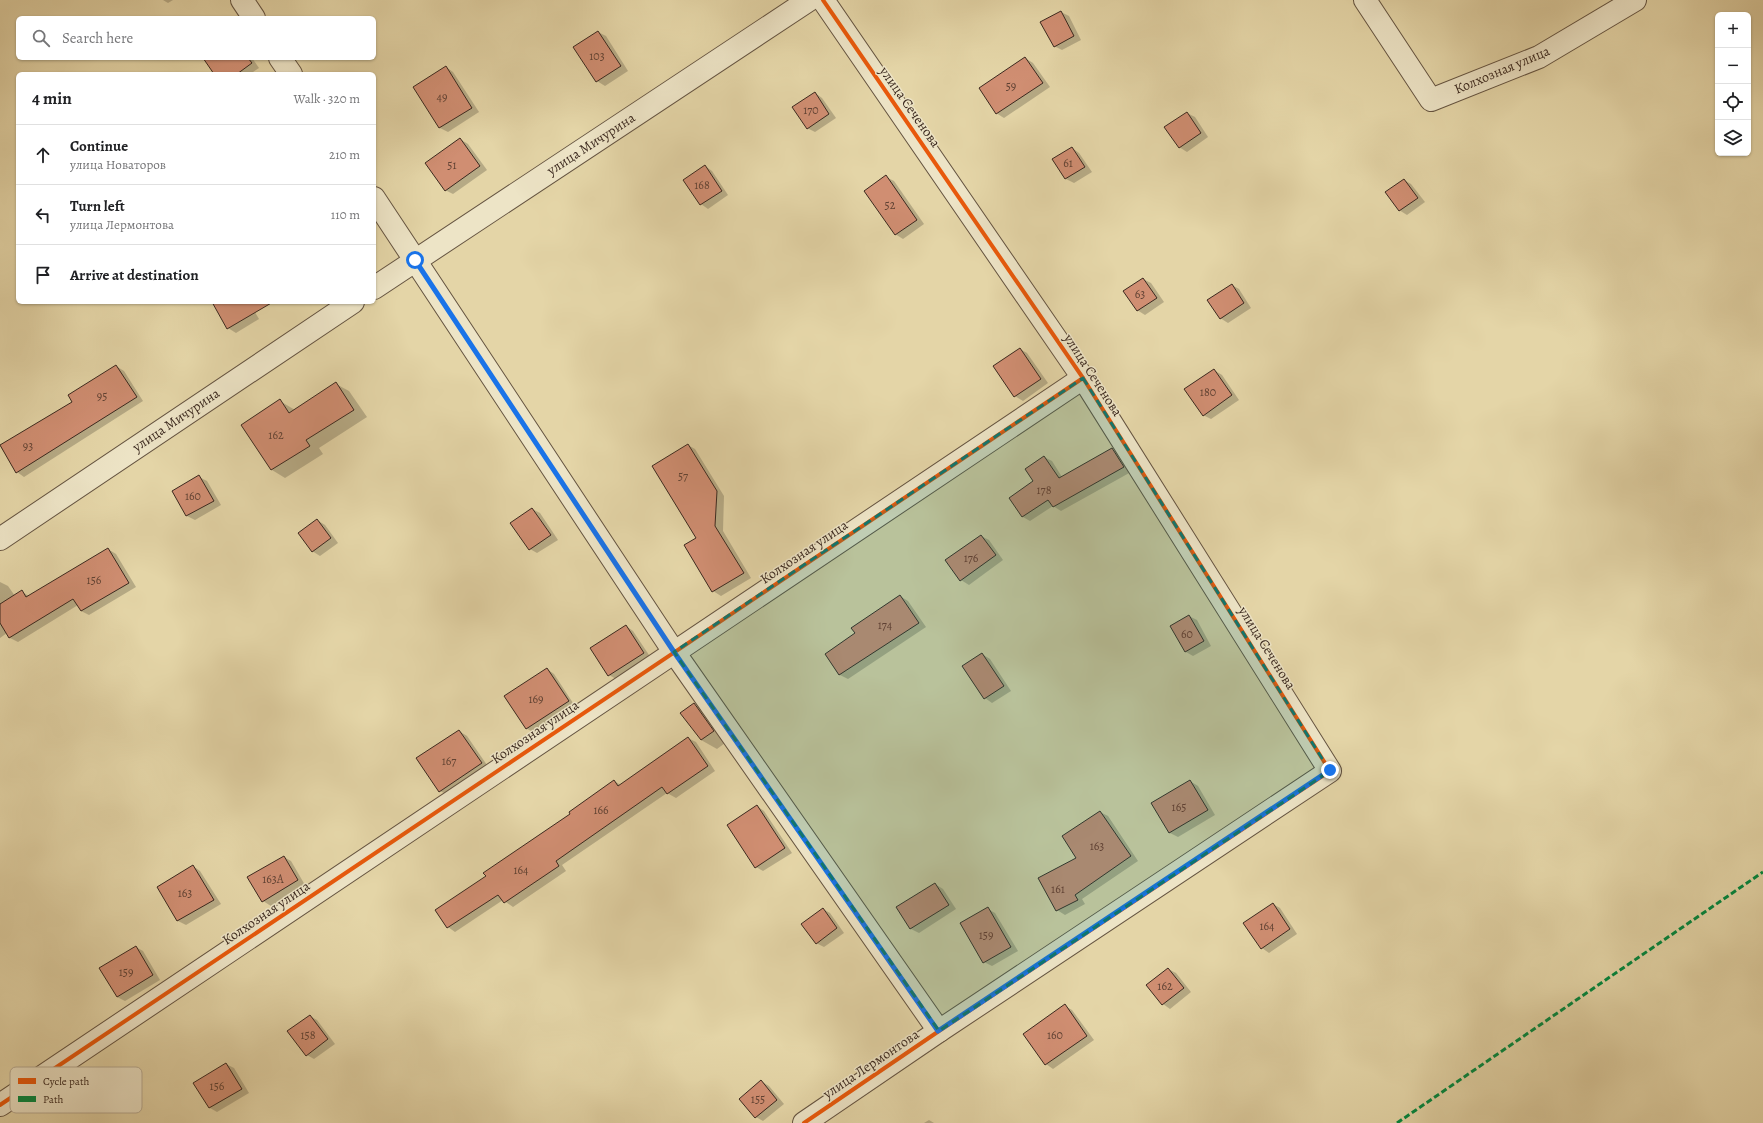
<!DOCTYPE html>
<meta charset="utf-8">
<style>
:root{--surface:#fff;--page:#f6f6f6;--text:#202124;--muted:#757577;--line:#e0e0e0}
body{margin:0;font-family:Alegreya,serif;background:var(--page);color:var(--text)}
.controls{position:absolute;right:12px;top:12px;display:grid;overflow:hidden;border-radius:6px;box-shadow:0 1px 3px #0004}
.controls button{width:36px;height:36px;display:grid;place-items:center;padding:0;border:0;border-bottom:1px solid var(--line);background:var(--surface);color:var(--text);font:20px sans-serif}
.stop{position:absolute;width:12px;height:12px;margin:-9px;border:3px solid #1a73e8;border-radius:50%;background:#fff}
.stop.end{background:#1a73e8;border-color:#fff;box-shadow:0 1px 4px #0008}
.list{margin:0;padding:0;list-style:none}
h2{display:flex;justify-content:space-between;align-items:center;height:52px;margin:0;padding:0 16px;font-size:17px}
h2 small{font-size:13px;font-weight:400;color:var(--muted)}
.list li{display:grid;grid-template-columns:26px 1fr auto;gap:12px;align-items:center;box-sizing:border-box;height:60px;padding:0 16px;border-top:1px solid var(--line)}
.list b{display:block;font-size:15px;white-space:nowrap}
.list p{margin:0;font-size:13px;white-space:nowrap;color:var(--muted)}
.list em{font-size:13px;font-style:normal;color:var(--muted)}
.icon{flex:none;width:22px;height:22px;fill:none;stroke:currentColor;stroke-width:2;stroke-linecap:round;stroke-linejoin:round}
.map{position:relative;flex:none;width:1763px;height:1123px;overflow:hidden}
.search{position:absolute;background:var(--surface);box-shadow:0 1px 3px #0004;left:16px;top:16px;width:360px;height:44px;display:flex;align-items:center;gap:10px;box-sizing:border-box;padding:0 14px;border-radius:6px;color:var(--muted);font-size:15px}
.panel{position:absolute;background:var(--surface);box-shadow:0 1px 3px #0004;left:16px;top:72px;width:360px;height:232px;border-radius:6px}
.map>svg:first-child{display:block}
.shadow{fill:#0003}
.building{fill:#d08e72;stroke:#3b291f}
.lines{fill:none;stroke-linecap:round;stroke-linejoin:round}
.minor-casing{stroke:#655441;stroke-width:24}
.minor{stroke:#ede4c6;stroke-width:22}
.quiet{stroke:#00873e;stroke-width:3;stroke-dasharray:6 3;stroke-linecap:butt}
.cycleway-casing{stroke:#ede4c6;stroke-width:6}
.cycleway{stroke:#e8590c;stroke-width:4}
.route{stroke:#1a73e8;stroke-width:5}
.marked{fill:#0f766e;fill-opacity:0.2;stroke:#0f766e;stroke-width:3;stroke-dasharray:8 5;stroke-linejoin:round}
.labels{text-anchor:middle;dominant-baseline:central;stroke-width:3;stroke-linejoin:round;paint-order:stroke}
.number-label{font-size:12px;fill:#604234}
.street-label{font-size:14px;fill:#3b291f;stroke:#ede4c6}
.key{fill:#ede4c6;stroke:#b8ac94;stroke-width:1}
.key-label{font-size:11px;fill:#3b291f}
</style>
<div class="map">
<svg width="1763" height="1123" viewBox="0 0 1763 1123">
<rect width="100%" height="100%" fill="#e4d5a7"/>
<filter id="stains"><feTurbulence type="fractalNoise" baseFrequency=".005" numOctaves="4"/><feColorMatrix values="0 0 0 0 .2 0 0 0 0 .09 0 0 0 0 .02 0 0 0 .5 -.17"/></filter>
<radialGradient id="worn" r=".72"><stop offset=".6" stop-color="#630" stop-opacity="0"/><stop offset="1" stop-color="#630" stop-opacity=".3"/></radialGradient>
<!-- shadow -->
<g class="shadow">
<path d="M 163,0 L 173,0 L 168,3 Z"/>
<path d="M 1061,12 L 1069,16 L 1081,40 L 1062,50 L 1054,46 Z"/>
<path d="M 598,32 L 606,36 L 628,71 L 605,86 L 597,81 Z"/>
<path d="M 204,58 L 252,58 L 259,68 L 250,74 L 216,74 Z"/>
<path d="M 1025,58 L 1033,63 L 1050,87 L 1004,118 L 996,113 Z"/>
<path d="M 446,67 L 453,72 L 479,112 L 448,132 L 440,128 L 414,87 Z"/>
<path d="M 815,93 L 822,98 L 836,118 L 815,132 L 807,128 Z"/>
<path d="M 1187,113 L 1195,117 L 1208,137 L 1187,152 L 1179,147 Z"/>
<path d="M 460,139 L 468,144 L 487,170 L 453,194 L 445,190 Z"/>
<path d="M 1072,148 L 1079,153 L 1092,172 L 1074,183 L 1066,179 L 1054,159 Z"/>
<path d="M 705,166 L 712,171 L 728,195 L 708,209 L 701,204 Z"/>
<path d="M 886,177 L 894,181 L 924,224 L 903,239 L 895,234 Z"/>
<path d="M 1404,180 L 1411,184 L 1425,202 L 1407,215 L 1399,210 Z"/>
<path d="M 1143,279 L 1151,283 L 1164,302 L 1145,315 L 1137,310 Z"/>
<path d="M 1232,285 L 1239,289 L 1251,308 L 1228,323 L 1220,318 Z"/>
<path d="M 214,302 L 249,302 L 259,319 L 236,333 L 228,328 Z"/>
<path d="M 1020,349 L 1027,353 L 1048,383 L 1023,401 L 1015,396 Z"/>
<path d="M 116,366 L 124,371 L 143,401 L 24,477 L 17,472 L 0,446 L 73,402 Z"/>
<path d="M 1214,370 L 1222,375 L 1239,400 L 1211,419 L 1203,415 Z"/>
<path d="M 336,384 L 349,391 L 367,417 L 319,448 L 323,454 L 285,478 L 272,470 L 242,425 L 280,401 L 295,410 Z"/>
<path d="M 688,445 L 695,449 L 724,496 L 723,531 L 751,578 L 721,596 L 713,591 L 697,538 Z"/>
<path d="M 1112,449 L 1120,454 L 1131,472 L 1061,511 L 1053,506 L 1030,521 L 1023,517 L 1010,498 L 1035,482 L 1044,457 L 1052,461 L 1062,477 Z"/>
<path d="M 199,477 L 207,481 L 221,505 L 195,520 L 187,516 L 173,492 Z"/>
<path d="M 532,509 L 540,513 L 558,540 L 537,553 L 530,549 Z"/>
<path d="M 317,520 L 325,525 L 338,543 L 320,556 L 312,551 Z"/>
<path d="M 981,536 L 989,540 L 1003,560 L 969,585 L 961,580 Z"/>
<path d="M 108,549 L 116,554 L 136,587 L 89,615 L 81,611 L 78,605 L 18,642 L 10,638 L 7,633 L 0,638 L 0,582 L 8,586 L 15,596 L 22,592 L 29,596 Z"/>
<path d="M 900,596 L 908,601 L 926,627 L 848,679 L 840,675 L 826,654 L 857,634 Z"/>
<path d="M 1189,616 L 1197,620 L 1211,646 L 1193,656 L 1186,652 L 1171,626 Z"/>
<path d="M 626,626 L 633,631 L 651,658 L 616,679 L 609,675 Z"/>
<path d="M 982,654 L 990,659 L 1011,691 L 992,703 L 985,698 Z"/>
<path d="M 547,669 L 554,674 L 575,706 L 534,733 L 526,728 Z"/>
<path d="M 694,704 L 710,713 L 729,740 L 717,749 L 701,740 Z"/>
<path d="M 459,731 L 467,736 L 489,768 L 448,795 L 440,791 Z"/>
<path d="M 688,738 L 696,742 L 715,771 L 676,798 L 667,793 L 562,865 L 566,871 L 513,907 L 503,900 L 455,932 L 448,927 L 487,877 L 614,781 L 621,785 Z"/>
<path d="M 1190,781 L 1198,786 L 1215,815 L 1178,837 L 1170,833 L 1152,804 Z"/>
<path d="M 757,806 L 764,811 L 792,853 L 763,871 L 756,867 Z"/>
<path d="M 1100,812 L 1108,816 L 1138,861 L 1082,899 L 1085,904 L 1065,915 L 1057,910 L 1078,858 Z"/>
<path d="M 284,857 L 291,861 L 305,885 L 271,906 L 263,901 Z"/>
<path d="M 193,866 L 200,871 L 221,904 L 186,925 L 178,921 L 158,887 Z"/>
<path d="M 935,884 L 943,889 L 956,909 L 919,933 L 911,929 L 898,908 Z"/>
<path d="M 1273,904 L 1280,908 L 1297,934 L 1269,953 L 1262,948 Z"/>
<path d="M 823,909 L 830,913 L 844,933 L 824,947 L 816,943 Z"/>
<path d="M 988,909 L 995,913 L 1018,951 L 992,966 L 984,962 Z"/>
<path d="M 136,947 L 143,951 L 160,980 L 125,1001 L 117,997 Z"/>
<path d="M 1168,969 L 1176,973 L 1191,992 L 1170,1009 L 1163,1004 Z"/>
<path d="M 1065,1006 L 1072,1010 L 1094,1040 L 1053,1069 L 1046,1064 Z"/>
<path d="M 310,1016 L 317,1020 L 335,1044 L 314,1059 L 307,1055 Z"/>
<path d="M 226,1064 L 234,1068 L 249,1093 L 217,1112 L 210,1108 L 195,1083 Z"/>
<path d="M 761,1081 L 769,1086 L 784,1104 L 763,1121 L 756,1117 Z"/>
<path d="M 929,1120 L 934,1123 L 924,1123 Z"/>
</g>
<!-- building -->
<g class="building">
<path d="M 1061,11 L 1074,36 L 1054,47 L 1040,22 Z"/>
<path d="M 598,31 L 621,66 L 596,82 L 573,47 Z"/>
<path d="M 1025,57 L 1043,83 L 996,114 L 979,88 Z"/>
<path d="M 203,58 L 248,58 L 252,63 L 237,74 L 214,74 Z"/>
<path d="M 446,66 L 472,108 L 439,128 L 413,87 Z"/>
<path d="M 815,92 L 829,114 L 807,129 L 792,107 Z"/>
<path d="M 1187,112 L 1201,133 L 1179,148 L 1164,127 Z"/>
<path d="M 460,138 L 480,166 L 445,191 L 425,163 Z"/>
<path d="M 1072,147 L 1085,167 L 1065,179 L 1052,159 Z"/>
<path d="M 705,165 L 722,191 L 700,205 L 683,180 Z"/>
<path d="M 886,175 L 917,220 L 895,235 L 864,191 Z"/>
<path d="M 1404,179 L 1418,198 L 1399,211 L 1385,192 Z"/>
<path d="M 1143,278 L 1157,298 L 1137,311 L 1123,291 Z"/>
<path d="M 1232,284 L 1244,303 L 1220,319 L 1207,300 Z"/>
<path d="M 212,302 L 273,302 L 227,329 Z"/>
<path d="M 1020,348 L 1041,379 L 1014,397 L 993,366 Z"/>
<path d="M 116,365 L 137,397 L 16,473 L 0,445 L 72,402 L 68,395 Z"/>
<path d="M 1214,369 L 1232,395 L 1203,416 L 1184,389 Z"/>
<path d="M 336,382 L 354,410 L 306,440 L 310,446 L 271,470 L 241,425 L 280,399 L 289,413 Z"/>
<path d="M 688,444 L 717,491 L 715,526 L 744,573 L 712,592 L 684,545 L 696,538 L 652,466 Z"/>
<path d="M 1112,448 L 1124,467 L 1053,507 L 1048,500 L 1022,517 L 1009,498 L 1033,481 L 1025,469 L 1044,456 L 1059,478 Z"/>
<path d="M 199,475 L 214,501 L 186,516 L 172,491 Z"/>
<path d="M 532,508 L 551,535 L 529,550 L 510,523 Z"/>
<path d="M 317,519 L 331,538 L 312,552 L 298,533 Z"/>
<path d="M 981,535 L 996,555 L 960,581 L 945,560 Z"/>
<path d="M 108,548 L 129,583 L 81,611 L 73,599 L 9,638 L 0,623 L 0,604 L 22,590 L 26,597 Z"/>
<path d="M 900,595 L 919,623 L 839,675 L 825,654 L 855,633 L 851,628 Z"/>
<path d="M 1189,615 L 1204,641 L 1185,652 L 1170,626 Z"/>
<path d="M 626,625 L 644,653 L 608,676 L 590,648 Z"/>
<path d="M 982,653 L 1004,686 L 984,699 L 962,666 Z"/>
<path d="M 547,668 L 569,701 L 526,729 L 504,696 Z"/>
<path d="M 694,703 L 714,731 L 701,740 L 680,713 Z"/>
<path d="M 459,730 L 482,763 L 439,792 L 416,758 Z"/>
<path d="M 688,737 L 708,766 L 667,794 L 662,787 L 556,861 L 559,866 L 504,903 L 498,895 L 447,928 L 435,910 L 486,876 L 483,873 L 570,814 L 569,812 L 614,780 L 618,786 Z"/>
<path d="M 1190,780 L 1208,810 L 1169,833 L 1151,803 Z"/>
<path d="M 757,805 L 785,848 L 755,868 L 727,825 Z"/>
<path d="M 1100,811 L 1131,856 L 1075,895 L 1078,900 L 1056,911 L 1038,878 L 1076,858 L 1062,836 Z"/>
<path d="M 284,856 L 298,880 L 262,902 L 247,877 Z"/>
<path d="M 193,865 L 214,900 L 177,921 L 157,887 Z"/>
<path d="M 935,883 L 949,905 L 910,929 L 896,907 Z"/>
<path d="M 1273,903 L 1290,929 L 1261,949 L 1243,923 Z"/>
<path d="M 988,907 L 1011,947 L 983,963 L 960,923 Z"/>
<path d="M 823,908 L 837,928 L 816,944 L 801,924 Z"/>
<path d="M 136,946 L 153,975 L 117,997 L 99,968 Z"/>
<path d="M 1168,968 L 1184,988 L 1162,1005 L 1146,985 Z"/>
<path d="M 1065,1004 L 1087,1036 L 1045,1065 L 1023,1034 Z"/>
<path d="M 310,1015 L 328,1039 L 306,1056 L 287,1031 Z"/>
<path d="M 226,1063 L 242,1089 L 209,1108 L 193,1083 Z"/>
<path d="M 761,1080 L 777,1100 L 755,1118 L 739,1099 Z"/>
</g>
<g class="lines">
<!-- minor casing -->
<g class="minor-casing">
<g id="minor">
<path d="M 242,0 L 254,18"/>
<path d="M 1365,0 L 1431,100 L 1539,57 L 1635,0"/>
<path d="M 280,58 L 291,74"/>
<path d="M 374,198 L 674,652 L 939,1031"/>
<path d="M 374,288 L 809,0"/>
<path d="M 0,539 L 353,302"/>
<path d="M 0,1105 L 1083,378"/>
<path d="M 804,1123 L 939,1031 L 1330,771 L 1083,378 L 823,0"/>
</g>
</g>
<!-- minor -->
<use href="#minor" class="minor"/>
<!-- quiet -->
<path class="quiet" d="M 1397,1123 L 1763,872"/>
<!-- cycleway casing -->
<g class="cycleway-casing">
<g id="cycleway">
<path d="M 0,1105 L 1083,378"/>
<path d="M 804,1123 L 939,1031 L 1330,771 L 1083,378 L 823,0"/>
</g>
</g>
<!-- cycleway -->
<use href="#cycleway" class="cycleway"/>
</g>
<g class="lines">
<!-- route -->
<path class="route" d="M 415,260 L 674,652 L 938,1031 L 1330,770"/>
</g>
<!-- marked area -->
<path class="marked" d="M 1083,378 L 1330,771 L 939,1031 L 674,652 Z"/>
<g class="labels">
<!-- number labels -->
<g class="number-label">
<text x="597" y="56">103</text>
<text x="1011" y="86">59</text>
<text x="442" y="97">49</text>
<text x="811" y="110">170</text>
<text x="1068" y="163">61</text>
<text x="452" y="165">51</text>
<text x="702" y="185">168</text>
<text x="890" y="205">52</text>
<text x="1140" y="294">63</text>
<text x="1208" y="392">180</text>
<text x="102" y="396">95</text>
<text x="276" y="435">162</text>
<text x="28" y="446">93</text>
<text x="683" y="476">57</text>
<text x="1044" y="490">178</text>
<text x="193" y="496">160</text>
<text x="971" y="558">176</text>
<text x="94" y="580">156</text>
<text x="885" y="625">174</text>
<text x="1187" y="634">60</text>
<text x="536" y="699">169</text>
<text x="449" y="761">167</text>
<text x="1179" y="807">165</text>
<text x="601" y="810">166</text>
<text x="1097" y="846">163</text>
<text x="521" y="870">164</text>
<text x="273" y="879">163А</text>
<text x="1058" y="889">161</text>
<text x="185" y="893">163</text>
<text x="1267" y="926">164</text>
<text x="986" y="935">159</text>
<text x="126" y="972">159</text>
<text x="1165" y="986">162</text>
<text x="308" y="1035">158</text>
<text x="1055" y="1035">160</text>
<text x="217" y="1086">156</text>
<text x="758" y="1099">155</text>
</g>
<!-- street labels -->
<g class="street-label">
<text transform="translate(1502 70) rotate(-23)">Колхозная улица</text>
<text transform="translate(910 107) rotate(55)">улица Сеченова</text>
<text transform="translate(591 144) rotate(-33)">улица Мичурина</text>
<text transform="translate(1093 375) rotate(57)">улица Сеченова</text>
<text transform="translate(176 420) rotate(-34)">улица Мичурина</text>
<text transform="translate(804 552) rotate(-34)">Колхозная улица</text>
<text transform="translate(1267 648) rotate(58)">улица Сеченова</text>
<text transform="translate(535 732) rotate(-34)">Колхозная улица</text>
<text transform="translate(266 913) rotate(-34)">Колхозная улица</text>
<text transform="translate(871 1064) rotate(-34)">улица Лермонтова</text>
</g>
</g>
<!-- legend -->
<rect x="10" y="1067" width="132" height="46" rx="6" class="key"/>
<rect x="18" y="1078" width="18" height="6" fill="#e8590c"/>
<rect x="18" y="1096" width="18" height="6" fill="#00873e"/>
<g class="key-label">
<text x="43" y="1085">Cycle path</text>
<text x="43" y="1103">Path</text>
</g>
<rect width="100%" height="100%" filter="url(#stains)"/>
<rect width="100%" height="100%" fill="url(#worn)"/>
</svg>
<div class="controls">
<button>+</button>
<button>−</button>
<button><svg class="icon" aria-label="locate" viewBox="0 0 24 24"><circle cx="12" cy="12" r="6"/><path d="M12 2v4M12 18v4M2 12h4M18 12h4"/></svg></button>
<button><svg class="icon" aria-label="layers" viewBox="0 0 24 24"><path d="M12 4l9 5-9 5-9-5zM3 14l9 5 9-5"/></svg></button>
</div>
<div class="stop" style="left:415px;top:260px"></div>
<div class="stop end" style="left:1330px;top:770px"></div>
<div class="search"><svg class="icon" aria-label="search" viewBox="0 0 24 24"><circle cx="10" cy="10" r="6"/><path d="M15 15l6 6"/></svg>Search here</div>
<section class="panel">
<h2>4 min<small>Walk · 320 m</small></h2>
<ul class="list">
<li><svg class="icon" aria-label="ahead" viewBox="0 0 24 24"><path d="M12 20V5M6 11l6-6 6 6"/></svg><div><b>Continue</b><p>улица Новаторов</p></div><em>210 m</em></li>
<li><svg class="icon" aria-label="left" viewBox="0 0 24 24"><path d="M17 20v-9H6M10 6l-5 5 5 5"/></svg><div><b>Turn left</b><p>улица Лермонтова</p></div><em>110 m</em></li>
<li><svg class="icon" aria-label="arrive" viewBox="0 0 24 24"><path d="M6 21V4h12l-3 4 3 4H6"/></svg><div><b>Arrive at destination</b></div></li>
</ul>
</section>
</div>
